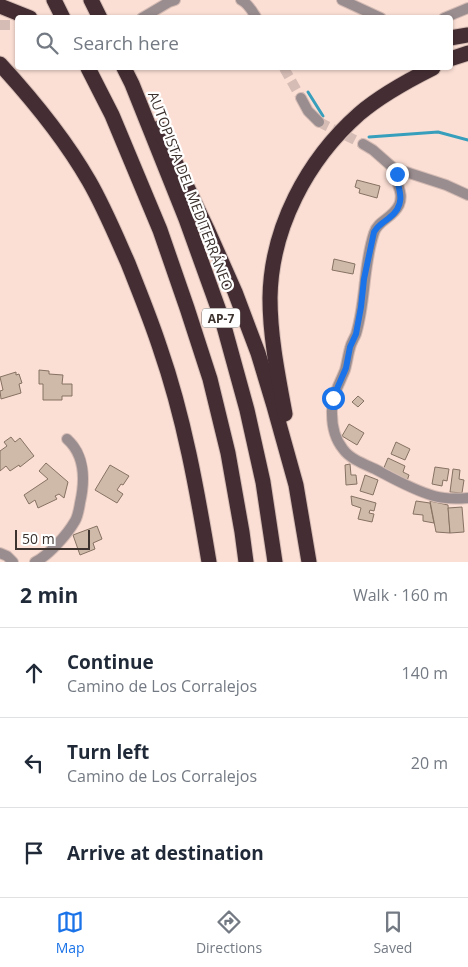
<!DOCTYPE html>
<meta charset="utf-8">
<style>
:root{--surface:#fff;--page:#f6f6f7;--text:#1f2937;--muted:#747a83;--line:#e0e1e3;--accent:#1a73e8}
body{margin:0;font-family:"Open Sans",sans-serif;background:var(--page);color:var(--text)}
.scale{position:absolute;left:15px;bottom:12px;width:75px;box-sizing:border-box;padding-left:5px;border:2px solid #3c322e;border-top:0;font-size:14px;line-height:18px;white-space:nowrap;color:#3c322e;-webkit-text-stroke:4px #fff;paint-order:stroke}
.stop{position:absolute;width:15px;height:15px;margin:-11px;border:4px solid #1a73e8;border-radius:50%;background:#fff}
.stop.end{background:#1a73e8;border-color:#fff;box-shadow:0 1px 5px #0008}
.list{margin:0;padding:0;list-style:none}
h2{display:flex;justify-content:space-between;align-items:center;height:65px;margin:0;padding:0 20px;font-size:21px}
h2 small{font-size:16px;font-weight:400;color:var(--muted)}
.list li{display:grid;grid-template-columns:32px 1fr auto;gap:15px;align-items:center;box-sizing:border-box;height:90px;padding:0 20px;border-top:1px solid var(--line)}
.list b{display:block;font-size:19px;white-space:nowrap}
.list p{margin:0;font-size:16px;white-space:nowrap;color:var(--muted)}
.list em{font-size:16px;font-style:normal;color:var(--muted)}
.icon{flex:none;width:28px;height:28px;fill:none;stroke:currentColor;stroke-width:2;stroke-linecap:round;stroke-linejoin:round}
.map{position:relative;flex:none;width:468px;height:562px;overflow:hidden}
.search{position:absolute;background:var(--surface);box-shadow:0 1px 4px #0004;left:15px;right:15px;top:15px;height:55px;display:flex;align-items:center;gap:12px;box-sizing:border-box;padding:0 18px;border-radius:5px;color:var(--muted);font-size:19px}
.sheet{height:335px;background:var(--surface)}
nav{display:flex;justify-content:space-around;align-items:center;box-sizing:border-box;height:70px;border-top:1px solid var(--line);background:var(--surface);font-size:14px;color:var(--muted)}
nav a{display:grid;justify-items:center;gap:2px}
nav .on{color:var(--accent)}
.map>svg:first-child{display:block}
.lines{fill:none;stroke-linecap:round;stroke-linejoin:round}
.stream{stroke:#379fbc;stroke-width:3}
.building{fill:#cfbaa9;stroke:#867262}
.minor-tunnel{stroke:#d5bcb4;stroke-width:10;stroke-dasharray:10 5;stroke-linecap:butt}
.minor-casing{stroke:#d5bcb4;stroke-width:12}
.motorway-casing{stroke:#d5bcb4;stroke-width:17}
.minor{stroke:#9a8d90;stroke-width:10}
.motorway{stroke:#442e33;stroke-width:15}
.route{stroke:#1a73e8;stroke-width:6}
.labels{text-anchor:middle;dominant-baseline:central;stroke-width:4.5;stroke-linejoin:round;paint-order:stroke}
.shield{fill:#fff;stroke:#76706d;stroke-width:1}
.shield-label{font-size:12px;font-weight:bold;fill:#3c322e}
.street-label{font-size:14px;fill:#3c322e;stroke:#fff}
</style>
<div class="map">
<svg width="468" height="562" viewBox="0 0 468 562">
<rect width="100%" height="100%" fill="#fbdfd5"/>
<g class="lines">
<!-- stream -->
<g class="stream">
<path d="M 308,92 L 323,116"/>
<path d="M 369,137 L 438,132 L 468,140"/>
</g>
</g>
<!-- building -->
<g class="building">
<path d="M 357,180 L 380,186 L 377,198 L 359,193 L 360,189 L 355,187 Z"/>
<path d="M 334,259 L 355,264 L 353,274 L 332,270 Z"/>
<path d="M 39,370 L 49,371 L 49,374 L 63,375 L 62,384 L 72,384 L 72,396 L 62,396 L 62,400 L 43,400 L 43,384 L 39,384 Z"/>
<path d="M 16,372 L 16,375 L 19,374 L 22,383 L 19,384 L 21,393 L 1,399 L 0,391 L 3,390 L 0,377 Z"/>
<path d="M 358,396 L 364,401 L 358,407 L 352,402 Z"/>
<path d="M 349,424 L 364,433 L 357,445 L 342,436 Z"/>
<path d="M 11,437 L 15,442 L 20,438 L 34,456 L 20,467 L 19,465 L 10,471 L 6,466 L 0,471 L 0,451 L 7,446 L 4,442 Z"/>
<path d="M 396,442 L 410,449 L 405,460 L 391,454 Z"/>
<path d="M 388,458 L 405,466 L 403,472 L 409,475 L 407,481 L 383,470 Z"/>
<path d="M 46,463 L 68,482 L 64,498 L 59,494 L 55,496 L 57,499 L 38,508 L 35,500 L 29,504 L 24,495 L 48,479 L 39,471 Z"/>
<path d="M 350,464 L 351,475 L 356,475 L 357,484 L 346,485 L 345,465 Z"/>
<path d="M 110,465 L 129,476 L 123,485 L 121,484 L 117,490 L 123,494 L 117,503 L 95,490 Z"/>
<path d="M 435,467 L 449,469 L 447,481 L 443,480 L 442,486 L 432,484 Z"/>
<path d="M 453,469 L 460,470 L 459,479 L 464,480 L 462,493 L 450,492 Z"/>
<path d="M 365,475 L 378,480 L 373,495 L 360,491 Z"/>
<path d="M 351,496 L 376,503 L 374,511 L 370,510 L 369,513 L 374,514 L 372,522 L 358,519 L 361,508 L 352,505 Z"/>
<path d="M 416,501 L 430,503 L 434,523 L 423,521 L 423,515 L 413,514 Z"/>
<path d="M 430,501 L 448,505 L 450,533 L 436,532 Z"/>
<path d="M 462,507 L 464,532 L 450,533 L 448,508 Z"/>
<path d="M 97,526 L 102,539 L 93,543 L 95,549 L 80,555 L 73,535 Z"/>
</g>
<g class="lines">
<!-- minor-tunnel -->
<g class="minor-tunnel">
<path d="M 0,25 L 18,25"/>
<path d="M 284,68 L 301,98"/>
<path d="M 319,122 L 363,144"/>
</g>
<!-- minor casing -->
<g class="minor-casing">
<g id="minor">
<path d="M 241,0 C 248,3 252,11 256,17"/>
<path d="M 342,0 L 381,18"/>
<path d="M 142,18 L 169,2 L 175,0"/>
<path d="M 444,18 L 468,8"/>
<path d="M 301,98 L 308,111 L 319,122"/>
<path d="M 363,144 L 373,150 L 398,172"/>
<path d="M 468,195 L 446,185 L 406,172 L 402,171 L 398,172 C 393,183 405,191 399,205 C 392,219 378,220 374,233 C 363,266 366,301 356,334 C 354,339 351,343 350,348 C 348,355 347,363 345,370 C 339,385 331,397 332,414 C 332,426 335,439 343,449 C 350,459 364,464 375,469 C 394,479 413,490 434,496 C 445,499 456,499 468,498"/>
<path d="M 0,553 L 7,556 L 13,562"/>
<path d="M 35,562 C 48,556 67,535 75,521 C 78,516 79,509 80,503 C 85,481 85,455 67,439"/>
</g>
</g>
<!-- motorway casing -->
<g class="motorway-casing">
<g id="motorway">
<path d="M 54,0 L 63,18"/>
<path d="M 91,0 L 100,18"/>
<path d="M 0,6 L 30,18"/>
<path d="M 450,38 L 468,35"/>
<path d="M 450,59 L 468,53"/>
<path d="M 0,64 C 33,100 65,139 89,181 C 104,207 116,236 128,263 C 139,291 151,320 160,348 C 184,417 197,490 209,562"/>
<path d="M 88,68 L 112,115 L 160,230 L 187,308 L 210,379 L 228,453 L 242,532 L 246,562"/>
<path d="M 124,68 L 132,84 L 186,219 L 222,319 L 247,410 L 263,482 L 275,562"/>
<path d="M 159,128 L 208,231 L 235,292 L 258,353 L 274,406 L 296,485 L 309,562"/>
<path d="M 285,414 C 278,376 270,337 270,298 C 271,228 307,160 359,114 C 381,95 407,81 433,68"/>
</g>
</g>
<!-- minor -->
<use href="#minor" class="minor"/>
<!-- motorway -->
<use href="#motorway" class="motorway"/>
</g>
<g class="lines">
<!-- route -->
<path class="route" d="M 333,398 L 346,368 L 350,347 L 356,334 L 361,307 L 364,279 L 374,232 C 379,224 383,223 389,218 C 405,206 401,193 396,177 L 397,174"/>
</g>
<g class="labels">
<!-- shield labels -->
<rect class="shield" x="202" y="308.5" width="38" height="19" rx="4"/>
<g class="shield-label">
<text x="221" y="318">AP-7</text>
</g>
<!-- street labels -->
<g class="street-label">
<text transform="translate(191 191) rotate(69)">AUTOPISTA DEL MEDITERRÁNEO</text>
</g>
</g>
</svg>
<div class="scale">50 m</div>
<div class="stop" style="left:333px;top:398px"></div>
<div class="stop end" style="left:397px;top:174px"></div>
<div class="search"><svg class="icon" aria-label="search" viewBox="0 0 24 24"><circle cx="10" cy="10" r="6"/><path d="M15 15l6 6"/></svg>Search here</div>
</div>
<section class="sheet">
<h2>2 min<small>Walk · 160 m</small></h2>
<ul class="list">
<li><svg class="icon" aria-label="ahead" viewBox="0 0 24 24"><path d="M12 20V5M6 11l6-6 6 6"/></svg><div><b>Continue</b><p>Camino de Los Corralejos</p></div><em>140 m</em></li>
<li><svg class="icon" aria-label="left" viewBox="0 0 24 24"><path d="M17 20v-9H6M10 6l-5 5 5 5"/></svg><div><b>Turn left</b><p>Camino de Los Corralejos</p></div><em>20 m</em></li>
<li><svg class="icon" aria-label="arrive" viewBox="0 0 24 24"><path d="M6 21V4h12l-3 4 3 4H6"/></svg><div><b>Arrive at destination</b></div></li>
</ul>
</section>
<nav>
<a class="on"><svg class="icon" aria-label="map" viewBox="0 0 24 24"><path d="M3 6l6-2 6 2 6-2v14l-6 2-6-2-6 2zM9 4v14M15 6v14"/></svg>Map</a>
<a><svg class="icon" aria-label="directions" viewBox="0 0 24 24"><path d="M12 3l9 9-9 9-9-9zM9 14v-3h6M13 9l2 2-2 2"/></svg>Directions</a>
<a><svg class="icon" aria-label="saved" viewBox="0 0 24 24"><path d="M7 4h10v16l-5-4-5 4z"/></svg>Saved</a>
</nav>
